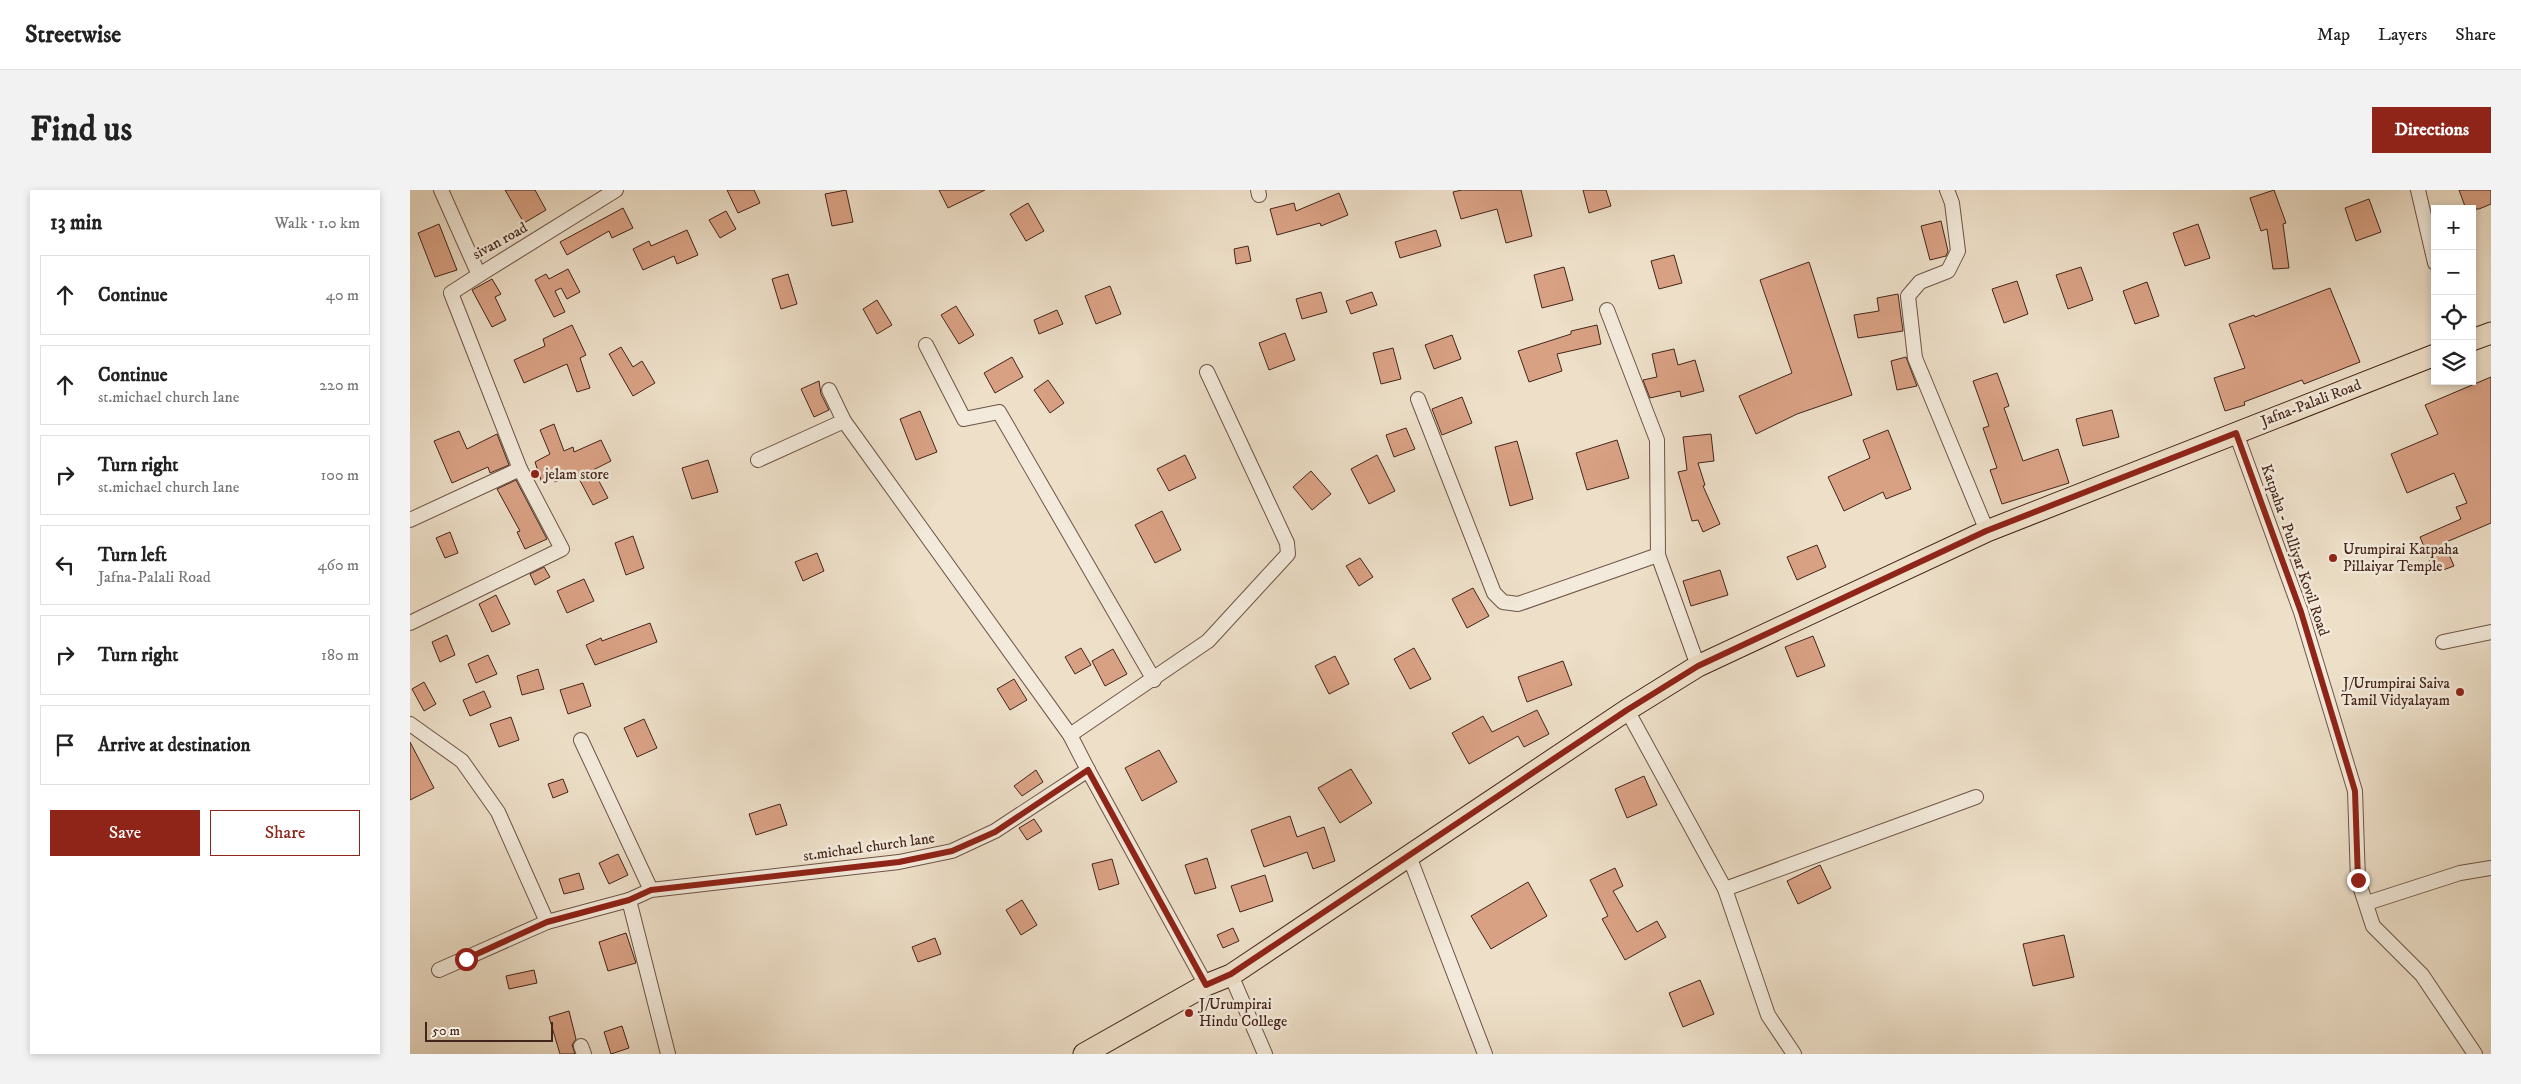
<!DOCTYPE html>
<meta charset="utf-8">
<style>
:root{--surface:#fff;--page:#f2f2f2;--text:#222;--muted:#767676;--line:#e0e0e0;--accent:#8f2418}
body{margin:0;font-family:"IM FELL DW Pica",serif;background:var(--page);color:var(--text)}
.controls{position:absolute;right:15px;top:15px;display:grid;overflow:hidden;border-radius:0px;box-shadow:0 2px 8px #0003}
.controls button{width:45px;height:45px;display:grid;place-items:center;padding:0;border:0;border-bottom:1px solid var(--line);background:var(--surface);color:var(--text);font:25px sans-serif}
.scale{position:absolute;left:15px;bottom:12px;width:128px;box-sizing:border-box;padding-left:5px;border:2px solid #44251a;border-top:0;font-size:14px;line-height:18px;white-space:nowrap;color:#44251a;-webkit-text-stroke:4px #f3eadb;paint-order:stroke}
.stop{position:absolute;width:15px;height:15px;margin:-11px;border:4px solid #8f2418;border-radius:50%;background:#fff}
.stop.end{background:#8f2418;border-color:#fff;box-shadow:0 1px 5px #0008}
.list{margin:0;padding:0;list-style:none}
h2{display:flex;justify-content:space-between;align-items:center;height:65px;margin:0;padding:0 20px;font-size:21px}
h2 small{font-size:16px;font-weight:400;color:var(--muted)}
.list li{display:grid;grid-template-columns:32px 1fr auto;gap:15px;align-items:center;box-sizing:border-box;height:80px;margin:0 10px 10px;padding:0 10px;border:1px solid var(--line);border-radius:0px}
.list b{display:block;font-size:19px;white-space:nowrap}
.list p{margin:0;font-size:16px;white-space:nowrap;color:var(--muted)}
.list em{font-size:16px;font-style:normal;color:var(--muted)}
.actions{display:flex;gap:10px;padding:15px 20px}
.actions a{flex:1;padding:11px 0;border:1px solid var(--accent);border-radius:0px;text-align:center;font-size:18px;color:var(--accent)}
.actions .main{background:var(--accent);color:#fff}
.icon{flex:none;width:28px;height:28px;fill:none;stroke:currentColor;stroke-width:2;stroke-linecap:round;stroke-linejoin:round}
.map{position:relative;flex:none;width:2081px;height:864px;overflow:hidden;border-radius:0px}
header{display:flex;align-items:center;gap:30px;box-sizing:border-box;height:70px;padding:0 25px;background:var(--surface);border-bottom:1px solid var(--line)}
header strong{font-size:24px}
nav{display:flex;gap:28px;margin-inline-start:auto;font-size:18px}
.intro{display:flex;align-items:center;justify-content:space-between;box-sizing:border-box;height:120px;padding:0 30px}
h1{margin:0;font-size:35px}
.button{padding:12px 22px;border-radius:0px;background:var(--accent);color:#fff;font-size:18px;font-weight:700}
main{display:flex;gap:30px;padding:0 30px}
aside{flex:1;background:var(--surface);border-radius:0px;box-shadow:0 2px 8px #0003}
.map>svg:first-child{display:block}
.building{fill:#d9a184;stroke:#44251a}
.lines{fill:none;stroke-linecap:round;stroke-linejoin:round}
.minor-casing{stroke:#6e5446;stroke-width:16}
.primary-casing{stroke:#44251a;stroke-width:23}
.minor{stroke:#f3eadb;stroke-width:14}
.primary{stroke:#eddfc8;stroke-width:21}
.route{stroke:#8f2418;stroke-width:6}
.poi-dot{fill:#8f2418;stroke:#f3eadb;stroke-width:2}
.labels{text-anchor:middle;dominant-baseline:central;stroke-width:5;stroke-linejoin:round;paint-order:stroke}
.street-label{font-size:15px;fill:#44251a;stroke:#f3eadb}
.poi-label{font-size:15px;fill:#44251a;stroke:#f3eadb;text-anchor:start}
</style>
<header>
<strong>Streetwise</strong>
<nav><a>Map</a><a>Layers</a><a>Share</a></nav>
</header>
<div class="intro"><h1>Find us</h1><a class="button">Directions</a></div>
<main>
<aside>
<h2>13 min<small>Walk · 1.0 km</small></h2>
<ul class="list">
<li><svg class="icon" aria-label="ahead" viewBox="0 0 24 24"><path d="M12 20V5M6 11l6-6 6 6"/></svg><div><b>Continue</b></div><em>40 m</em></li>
<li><svg class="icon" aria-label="ahead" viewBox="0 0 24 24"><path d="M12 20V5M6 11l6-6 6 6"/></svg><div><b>Continue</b><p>st.michael church lane</p></div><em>220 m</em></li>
<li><svg class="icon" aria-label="right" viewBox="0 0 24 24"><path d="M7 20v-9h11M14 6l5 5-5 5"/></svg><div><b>Turn right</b><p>st.michael church lane</p></div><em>100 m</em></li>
<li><svg class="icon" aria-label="left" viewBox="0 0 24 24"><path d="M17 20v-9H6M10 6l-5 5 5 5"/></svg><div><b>Turn left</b><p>Jafna-Palali Road</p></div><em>460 m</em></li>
<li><svg class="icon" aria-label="right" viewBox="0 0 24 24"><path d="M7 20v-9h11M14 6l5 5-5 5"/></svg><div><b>Turn right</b></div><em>180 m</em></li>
<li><svg class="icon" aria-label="arrive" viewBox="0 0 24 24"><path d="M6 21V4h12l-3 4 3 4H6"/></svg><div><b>Arrive at destination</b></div></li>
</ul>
<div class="actions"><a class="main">Save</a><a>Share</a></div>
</aside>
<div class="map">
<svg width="2081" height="864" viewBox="0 0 2081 864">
<rect width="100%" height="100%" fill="#eddfc8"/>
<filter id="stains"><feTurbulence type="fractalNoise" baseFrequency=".004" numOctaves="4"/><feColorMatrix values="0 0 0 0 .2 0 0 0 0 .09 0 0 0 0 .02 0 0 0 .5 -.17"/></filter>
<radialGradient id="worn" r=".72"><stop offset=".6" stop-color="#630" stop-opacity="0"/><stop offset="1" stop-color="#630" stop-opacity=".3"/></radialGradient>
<!-- building -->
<g class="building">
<path d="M 95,0 L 125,0 L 136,20 L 114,33 Z"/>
<path d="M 317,0 L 344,0 L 350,13 L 328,23 Z"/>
<path d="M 436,0 L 443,32 L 422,36 L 415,4 Z"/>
<path d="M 529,0 L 575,0 L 538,18 Z"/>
<path d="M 1052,0 L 1111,0 L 1122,46 L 1096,53 L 1087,19 L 1051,29 L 1043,2 Z"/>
<path d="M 1173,0 L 1196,0 L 1201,16 L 1179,23 Z"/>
<path d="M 1864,0 L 1876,33 L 1873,34 L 1879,78 L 1863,79 L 1857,39 L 1851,41 L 1840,8 Z"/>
<path d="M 2049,0 L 2081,0 L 2081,14 L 2069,19 L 2056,19 Z"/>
<path d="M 929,3 L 938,25 L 911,36 L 910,33 L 867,45 L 860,19 L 884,13 L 886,21 Z"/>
<path d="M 1959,9 L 1971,42 L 1946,51 L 1935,18 Z"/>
<path d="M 618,13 L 634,41 L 616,51 L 600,24 Z"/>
<path d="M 213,18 L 223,38 L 202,48 L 199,41 L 157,65 L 150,52 Z"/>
<path d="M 316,21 L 326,39 L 310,48 L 299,30 Z"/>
<path d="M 1531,31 L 1538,61 L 1536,66 L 1520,70 L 1511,36 Z"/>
<path d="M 29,34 L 47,80 L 25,87 L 8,43 Z"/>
<path d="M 1788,34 L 1800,68 L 1775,76 L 1763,43 Z"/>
<path d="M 277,40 L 288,65 L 267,74 L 264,66 L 233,80 L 223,59 L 239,51 L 241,56 Z"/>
<path d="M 1026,40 L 1031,56 L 990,68 L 985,52 Z"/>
<path d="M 838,56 L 841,71 L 826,74 L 824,59 Z"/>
<path d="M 1264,65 L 1272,93 L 1249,99 L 1241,71 Z"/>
<path d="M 1399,72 L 1442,205 L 1387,224 L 1346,244 L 1329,206 L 1382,183 L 1350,90 Z"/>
<path d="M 1154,77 L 1163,110 L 1132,118 L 1124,85 Z"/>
<path d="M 1671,77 L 1683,110 L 1658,119 L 1646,85 Z"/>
<path d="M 158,79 L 170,102 L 157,109 L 151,98 L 145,101 L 155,122 L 144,127 L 125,90 L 136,84 L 139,89 Z"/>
<path d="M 378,84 L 387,114 L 371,119 L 362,89 Z"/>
<path d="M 82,89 L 91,104 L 85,107 L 96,130 L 82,137 L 62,100 Z"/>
<path d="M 1607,91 L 1618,124 L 1594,133 L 1582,99 Z"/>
<path d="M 1737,92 L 1749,126 L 1725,134 L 1713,101 Z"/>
<path d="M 700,96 L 711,124 L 686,134 L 675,106 Z"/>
<path d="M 1920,98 L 1950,172 L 1894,194 L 1892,190 L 1834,212 L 1835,215 L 1815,221 L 1804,188 L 1835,178 L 1819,134 L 1844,125 L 1845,127 Z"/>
<path d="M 911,102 L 917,122 L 892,129 L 886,109 Z"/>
<path d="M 962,102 L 967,115 L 941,124 L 936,111 Z"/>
<path d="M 1488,104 L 1493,141 L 1448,148 L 1444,125 L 1469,121 L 1467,108 Z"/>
<path d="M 467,110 L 482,135 L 467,144 L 453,119 Z"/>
<path d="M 546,116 L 564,145 L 549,154 L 531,125 Z"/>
<path d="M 647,120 L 653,134 L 629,144 L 624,130 Z"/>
<path d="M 162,135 L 176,165 L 170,168 L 180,198 L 167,202 L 157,174 L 114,193 L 104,170 L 135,156 L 133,149 Z"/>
<path d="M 1187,135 L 1191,154 L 1147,164 L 1152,181 L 1119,192 L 1108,161 L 1161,144 L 1161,141 Z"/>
<path d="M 875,143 L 885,170 L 859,180 L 849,153 Z"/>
<path d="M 1042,145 L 1051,169 L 1024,179 L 1015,155 Z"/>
<path d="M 211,157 L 223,177 L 232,171 L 245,193 L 223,206 L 199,164 Z"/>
<path d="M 983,158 L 991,189 L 971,194 L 963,163 Z"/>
<path d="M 1264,159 L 1268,175 L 1285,170 L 1294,201 L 1271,207 L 1270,201 L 1240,208 L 1233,190 L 1247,187 L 1242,164 Z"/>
<path d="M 602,167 L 613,187 L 585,203 L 574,183 Z"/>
<path d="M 1496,167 L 1507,196 L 1487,200 L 1481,171 Z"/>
<path d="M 1587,183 L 1599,216 L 1594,218 L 1613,271 L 1648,259 L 1659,293 L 1592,314 L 1580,280 L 1587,278 L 1573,238 L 1579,236 L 1563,191 Z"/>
<path d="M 2081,187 L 2081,333 L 2034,353 L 2044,376 L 2025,383 L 2010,347 L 2051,329 L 2046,317 L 2057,313 L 2044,283 L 1997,303 L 1981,264 L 2028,244 L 2015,215 Z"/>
<path d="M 638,190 L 654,213 L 640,223 L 624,200 Z"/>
<path d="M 409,191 L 411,204 L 419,220 L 404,227 L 391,199 Z"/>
<path d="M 1052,207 L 1062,233 L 1032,245 L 1022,219 Z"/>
<path d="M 1702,220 L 1709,247 L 1673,256 L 1666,229 Z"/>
<path d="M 510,221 L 527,262 L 506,270 L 490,229 Z"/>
<path d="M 144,234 L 154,261 L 163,257 L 164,262 L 191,250 L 201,271 L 183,280 L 198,308 L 183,315 L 166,283 L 145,292 L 143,287 L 132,293 L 125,272 L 140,264 L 130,240 Z"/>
<path d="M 996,238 L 1005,259 L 984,267 L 976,245 Z"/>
<path d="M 1478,240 L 1501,299 L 1476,309 L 1473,302 L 1434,321 L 1418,287 L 1460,268 L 1453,250 Z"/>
<path d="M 49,241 L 57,259 L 87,244 L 99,275 L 80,283 L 78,277 L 42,293 L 24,251 Z"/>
<path d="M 1301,244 L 1304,271 L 1288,273 L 1295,295 L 1293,296 L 1310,334 L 1293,342 L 1288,330 L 1282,331 L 1268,282 L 1277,280 L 1273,247 Z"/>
<path d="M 1207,250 L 1219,288 L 1177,300 L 1166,263 Z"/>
<path d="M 1107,251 L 1123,309 L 1100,316 L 1085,257 Z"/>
<path d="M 775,265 L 786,288 L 759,301 L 747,279 Z"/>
<path d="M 967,265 L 985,301 L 959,314 L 941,279 Z"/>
<path d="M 298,270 L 308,302 L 282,309 L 272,278 Z"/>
<path d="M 901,281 L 921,304 L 902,320 L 883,297 Z"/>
<path d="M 106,290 L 137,349 L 115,359 L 107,342 L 110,341 L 87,299 Z"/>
<path d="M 752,321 L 771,360 L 745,373 L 725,335 Z"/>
<path d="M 40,342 L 48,363 L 35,368 L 26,348 Z"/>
<path d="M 223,346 L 234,378 L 216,385 L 205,353 Z"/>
<path d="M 1407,355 L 1416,377 L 1387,390 L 1377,367 Z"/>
<path d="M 407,363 L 414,381 L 393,391 L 385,372 Z"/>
<path d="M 950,368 L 963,387 L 949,396 L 936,376 Z"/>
<path d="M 134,377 L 140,387 L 125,395 L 120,384 Z"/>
<path d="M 1310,380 L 1318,405 L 1281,416 L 1273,391 Z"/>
<path d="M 174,389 L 184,411 L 157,423 L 147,401 Z"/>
<path d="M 1063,398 L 1079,426 L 1057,438 L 1042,409 Z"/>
<path d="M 86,405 L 100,434 L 82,442 L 69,414 Z"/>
<path d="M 240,433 L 247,452 L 185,475 L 176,455 L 191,448 L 192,451 Z"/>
<path d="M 37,445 L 45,465 L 30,472 L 22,452 Z"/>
<path d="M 1403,446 L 1415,476 L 1387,487 L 1375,457 Z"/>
<path d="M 671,458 L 681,475 L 665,484 L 655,467 Z"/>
<path d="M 1004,458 L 1021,489 L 1000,499 L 984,469 Z"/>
<path d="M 703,459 L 717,484 L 695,496 L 682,471 Z"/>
<path d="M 78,465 L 87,484 L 66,493 L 58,474 Z"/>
<path d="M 925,466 L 939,494 L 919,504 L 905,476 Z"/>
<path d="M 1153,471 L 1162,495 L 1117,512 L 1108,487 Z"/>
<path d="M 128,479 L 134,499 L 112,505 L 107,486 Z"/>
<path d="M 604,489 L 617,510 L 600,520 L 587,499 Z"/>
<path d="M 14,492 L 26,514 L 14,521 L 2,499 Z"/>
<path d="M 173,493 L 181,516 L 158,524 L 150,500 Z"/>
<path d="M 74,501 L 81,517 L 60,526 L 53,510 Z"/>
<path d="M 1127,520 L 1139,544 L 1114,557 L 1108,546 L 1059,574 L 1042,543 L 1073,526 L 1082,542 Z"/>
<path d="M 101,527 L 109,550 L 89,557 L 80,534 Z"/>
<path d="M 234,529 L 247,558 L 227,567 L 214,538 Z"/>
<path d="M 0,552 L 24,598 L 0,610 Z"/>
<path d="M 749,560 L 767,592 L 732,611 L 715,578 Z"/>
<path d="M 941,579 L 962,613 L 930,633 L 908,598 Z"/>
<path d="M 626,580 L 633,592 L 612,606 L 604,596 Z"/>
<path d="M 1234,586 L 1247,615 L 1217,628 L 1205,599 Z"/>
<path d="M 153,589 L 158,602 L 143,608 L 138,594 Z"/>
<path d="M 370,614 L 377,635 L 346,645 L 339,624 Z"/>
<path d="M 880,626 L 887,647 L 914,637 L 925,671 L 903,679 L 897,662 L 854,677 L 841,640 Z"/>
<path d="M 624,629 L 632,641 L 617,650 L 609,638 Z"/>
<path d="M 208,664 L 218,685 L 199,694 L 189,673 Z"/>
<path d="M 797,668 L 806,698 L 785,704 L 775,675 Z"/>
<path d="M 702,669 L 709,694 L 689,700 L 682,674 Z"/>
<path d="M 1410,675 L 1421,698 L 1388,714 L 1377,691 Z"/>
<path d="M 1205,678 L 1213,696 L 1203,701 L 1227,742 L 1247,731 L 1256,747 L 1215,770 L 1192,729 L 1198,726 L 1180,690 Z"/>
<path d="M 169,683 L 174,699 L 154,704 L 149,689 Z"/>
<path d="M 855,685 L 863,711 L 830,722 L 821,696 Z"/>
<path d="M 1118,692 L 1137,726 L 1081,759 L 1061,726 Z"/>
<path d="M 612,710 L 627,735 L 611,745 L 596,720 Z"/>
<path d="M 823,738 L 829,751 L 813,758 L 807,745 Z"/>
<path d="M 216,743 L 226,773 L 198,781 L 189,752 Z"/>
<path d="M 1654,745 L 1664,787 L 1623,796 L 1613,754 Z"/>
<path d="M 525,748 L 531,764 L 508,772 L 502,757 Z"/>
<path d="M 124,780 L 127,793 L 99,799 L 96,786 Z"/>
<path d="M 1290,790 L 1304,824 L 1273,837 L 1259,803 Z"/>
<path d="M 159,821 L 166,849 L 162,855 L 165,864 L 150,864 L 139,827 Z"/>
<path d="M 212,836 L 219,858 L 201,864 L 194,842 Z"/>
</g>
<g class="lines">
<!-- minor casing -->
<g class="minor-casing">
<g id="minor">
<path d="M 31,0 L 69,85 L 206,0"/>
<path d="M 848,0 L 849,5"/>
<path d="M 1537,0 L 1542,13 L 1548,61 L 1538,81 L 1510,92 L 1498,106 L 1505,168 L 1577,341"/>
<path d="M 2008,0 L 2025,73"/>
<path d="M 1197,120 L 1247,250 L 1248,365 L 1288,476"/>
<path d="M 516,155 L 554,229 L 589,222 L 744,490"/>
<path d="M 419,200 L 434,231"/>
<path d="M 1008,209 L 1084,403 L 1093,412 L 1108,414 L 1248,365"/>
<path d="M 1826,243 L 1891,422 L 1945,601 L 1948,690 L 1963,736 L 2012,785 L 2065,864"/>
<path d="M 348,270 L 434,231 L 660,545 L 678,580"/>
<path d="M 0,330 L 110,279 L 41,103 L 69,85"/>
<path d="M 0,433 L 152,359 L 110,279"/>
<path d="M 2033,452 L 2081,442"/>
<path d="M 1217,520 L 1315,699 L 1358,825 L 1384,864"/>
<path d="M 0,534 L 52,571 L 88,622 L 137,732 L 219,710"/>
<path d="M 660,545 L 798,451 L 878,364 L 877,353 L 797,182"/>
<path d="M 171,550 L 241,700"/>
<path d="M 999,666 L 1075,864"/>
<path d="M 1315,699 L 1566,607"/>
<path d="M 1957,713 L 2050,683 L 2081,678"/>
<path d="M 29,780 L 137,732"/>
<path d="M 821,785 L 855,864"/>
<path d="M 171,856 L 174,864"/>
<path d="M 258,864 L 219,710 L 241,700 L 489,672 L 542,661 L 585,641 L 678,580 L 796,795"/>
</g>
</g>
<!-- primary casing -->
<g class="primary-casing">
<g id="primary">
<path d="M 2062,150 L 2081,143"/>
<path d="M 674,864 L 796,795 L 821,785 L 1217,520 L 1288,476 L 1577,341 L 2025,165"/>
</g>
</g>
<!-- minor -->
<use href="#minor" class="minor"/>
<!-- primary -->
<use href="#primary" class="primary"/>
</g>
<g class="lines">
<!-- route -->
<path class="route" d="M 56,769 L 137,732 L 219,710 L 241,700 L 489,672 L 542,661 L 585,642 L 678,580 L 796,795 L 821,784 L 1217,520 L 1288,476 L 1576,341 L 1826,243 L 1891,422 L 1945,601 L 1948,690"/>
</g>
<!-- markers -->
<g class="poi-dot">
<circle cx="125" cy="284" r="5"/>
<circle cx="1923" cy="368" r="5"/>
<circle cx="2050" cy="502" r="5"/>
<circle cx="779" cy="823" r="5"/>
</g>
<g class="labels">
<!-- street labels -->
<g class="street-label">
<text transform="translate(90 51) rotate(-29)">sivan road</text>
<text transform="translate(1901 213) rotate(-21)">Jafna-Palali Road</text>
<text transform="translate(1885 360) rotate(71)">Katpaha - Pulliyar Kovil Road</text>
<text transform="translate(459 657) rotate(-8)">st.michael church lane</text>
</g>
<!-- poi labels -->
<g class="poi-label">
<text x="135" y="284">jelam store</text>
<text x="1933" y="359">Urumpirai Katpaha<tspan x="1933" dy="17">Pillaiyar Temple</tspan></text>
<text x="2040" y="493" text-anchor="end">J/Urumpirai Saiva<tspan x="2040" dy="17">Tamil Vidyalayam</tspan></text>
<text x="789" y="814">J/Urumpirai<tspan x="789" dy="17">Hindu College</tspan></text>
</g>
</g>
<rect width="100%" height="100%" filter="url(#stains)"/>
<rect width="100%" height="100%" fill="url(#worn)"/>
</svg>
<div class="controls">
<button>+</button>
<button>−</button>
<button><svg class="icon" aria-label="locate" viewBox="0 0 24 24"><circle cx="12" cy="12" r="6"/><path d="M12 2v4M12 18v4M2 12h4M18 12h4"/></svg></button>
<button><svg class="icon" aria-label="layers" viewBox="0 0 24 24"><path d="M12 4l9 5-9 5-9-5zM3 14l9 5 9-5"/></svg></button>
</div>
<div class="scale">50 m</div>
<div class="stop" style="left:56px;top:769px"></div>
<div class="stop end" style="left:1948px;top:690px"></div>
</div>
</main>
